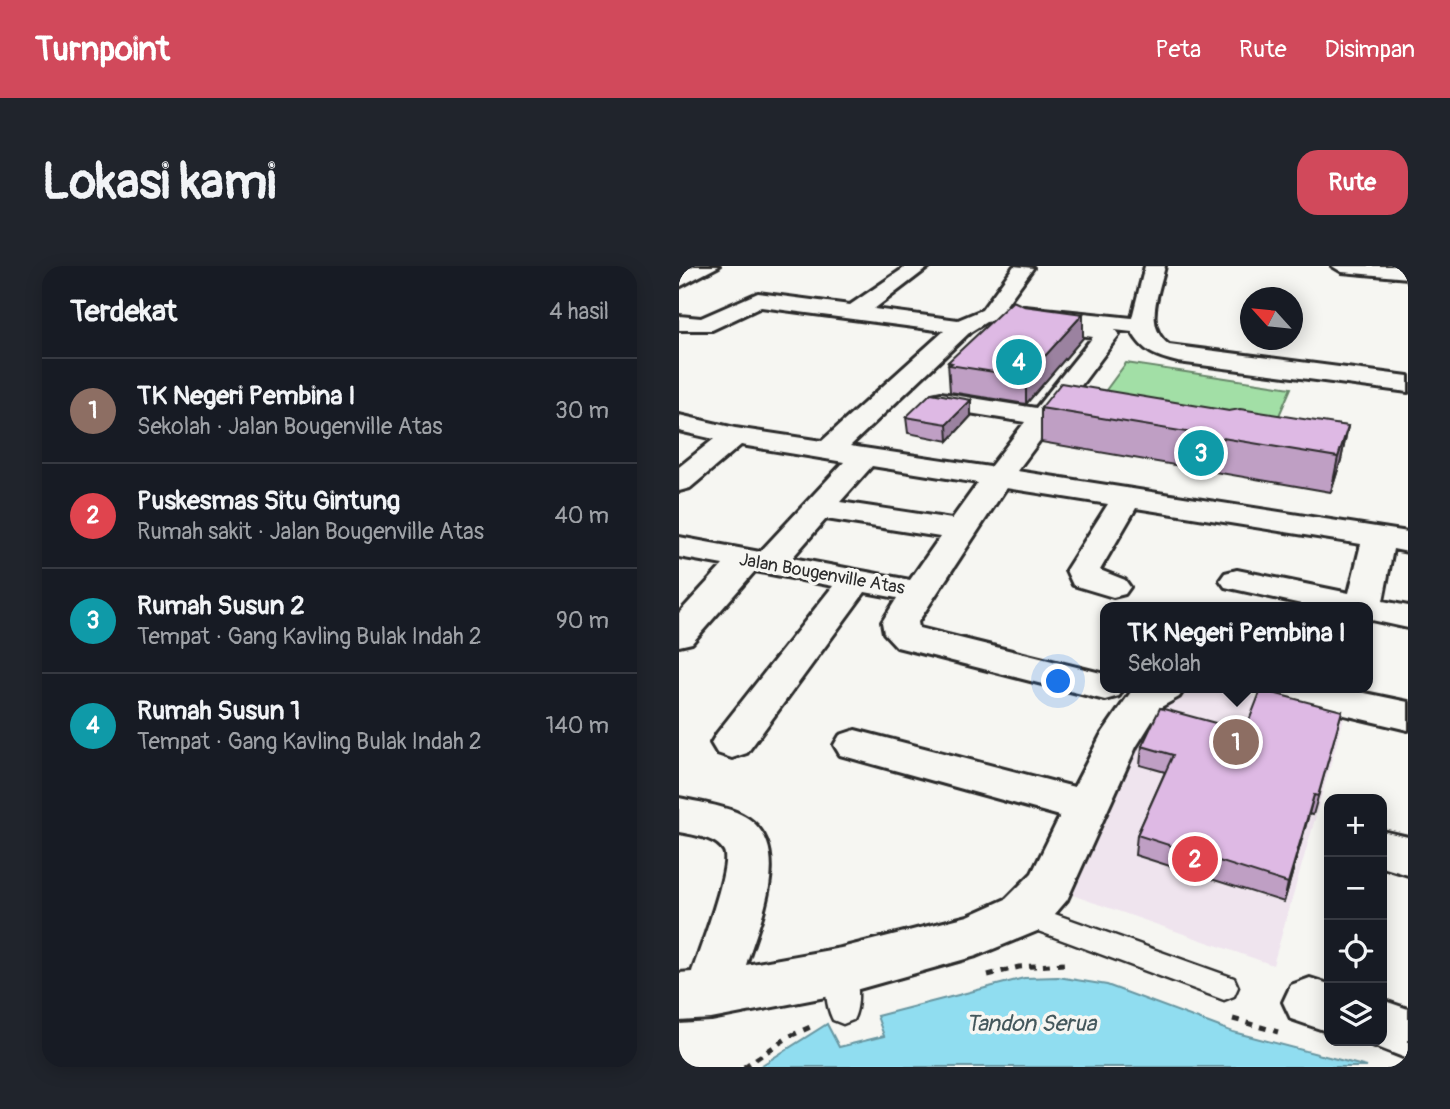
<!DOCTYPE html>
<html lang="id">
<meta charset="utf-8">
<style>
:root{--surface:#171b24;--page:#20242c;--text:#f1f3f6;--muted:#9ea1a6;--line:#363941;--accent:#d1495b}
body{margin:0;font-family:Pangolin,sans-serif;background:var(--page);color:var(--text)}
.controls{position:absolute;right:21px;bottom:21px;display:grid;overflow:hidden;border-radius:14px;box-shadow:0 4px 18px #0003}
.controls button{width:63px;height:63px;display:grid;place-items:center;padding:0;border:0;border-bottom:2px solid var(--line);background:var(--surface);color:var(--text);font:35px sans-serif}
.compass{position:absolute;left:561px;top:21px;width:63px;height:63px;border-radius:50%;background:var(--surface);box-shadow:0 4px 18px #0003;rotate:297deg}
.you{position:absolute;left:380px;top:416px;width:24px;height:24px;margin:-18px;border:5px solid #fff;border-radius:50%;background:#1a73e8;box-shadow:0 0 0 10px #1a73e833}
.badge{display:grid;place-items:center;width:46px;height:46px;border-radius:50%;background:var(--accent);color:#fff;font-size:23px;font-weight:700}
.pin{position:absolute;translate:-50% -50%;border:4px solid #fff;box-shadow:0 2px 7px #0006}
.popup{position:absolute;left:421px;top:336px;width:273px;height:91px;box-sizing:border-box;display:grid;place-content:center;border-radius:14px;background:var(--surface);filter:drop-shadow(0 2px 5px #0005);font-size:23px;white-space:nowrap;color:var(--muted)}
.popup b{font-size:26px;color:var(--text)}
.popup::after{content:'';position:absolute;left:50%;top:100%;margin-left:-14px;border:14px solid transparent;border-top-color:var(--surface)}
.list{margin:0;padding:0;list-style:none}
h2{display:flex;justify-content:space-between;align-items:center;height:91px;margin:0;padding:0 28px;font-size:30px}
h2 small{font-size:23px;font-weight:400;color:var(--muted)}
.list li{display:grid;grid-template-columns:46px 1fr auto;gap:21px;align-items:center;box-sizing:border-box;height:105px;padding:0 28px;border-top:2px solid var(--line)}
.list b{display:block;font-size:26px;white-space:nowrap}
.list p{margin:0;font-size:23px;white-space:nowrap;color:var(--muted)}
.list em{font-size:23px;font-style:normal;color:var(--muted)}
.icon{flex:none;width:38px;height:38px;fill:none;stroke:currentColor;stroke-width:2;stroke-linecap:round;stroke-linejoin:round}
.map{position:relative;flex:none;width:729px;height:801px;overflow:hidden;border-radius:21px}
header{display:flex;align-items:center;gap:42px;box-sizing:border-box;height:98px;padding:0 35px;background:var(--accent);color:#fff}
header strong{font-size:33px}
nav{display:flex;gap:38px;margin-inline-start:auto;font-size:24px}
.intro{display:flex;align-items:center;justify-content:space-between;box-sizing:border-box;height:168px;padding:0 42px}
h1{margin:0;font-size:49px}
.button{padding:18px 32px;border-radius:21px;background:var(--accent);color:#fff;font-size:24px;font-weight:700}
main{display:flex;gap:42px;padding:0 42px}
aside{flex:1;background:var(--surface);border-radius:21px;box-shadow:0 4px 18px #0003}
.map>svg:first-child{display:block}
.built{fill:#efe4ee}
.green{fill:#a2dfa6;stroke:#668568;stroke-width:2}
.water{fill:#90ddf0;stroke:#6896a1;stroke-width:2}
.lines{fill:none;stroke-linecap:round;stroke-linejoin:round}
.lane-casing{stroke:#2b2b2b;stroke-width:5}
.street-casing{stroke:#2b2b2b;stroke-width:6}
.path{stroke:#2b2b2b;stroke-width:5;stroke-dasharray:7 7;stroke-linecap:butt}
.lane{fill:#f6f6f2;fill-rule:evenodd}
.street{fill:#f6f6f2;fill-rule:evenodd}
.wall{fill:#bf9fc4;stroke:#2b2b2b;stroke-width:2}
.shaded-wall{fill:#9b82a0;stroke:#2b2b2b;stroke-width:2}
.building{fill:#deb9e4;stroke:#2b2b2b;stroke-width:2}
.labels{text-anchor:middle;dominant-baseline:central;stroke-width:7;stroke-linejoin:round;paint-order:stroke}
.street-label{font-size:18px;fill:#2b2b2b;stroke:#f6f6f2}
.near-water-label{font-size:23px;font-style:italic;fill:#44585c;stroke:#f6f6f2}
</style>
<header>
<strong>Turnpoint</strong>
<nav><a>Peta</a><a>Rute</a><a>Disimpan</a></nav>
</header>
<div class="intro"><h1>Lokasi kami</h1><a class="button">Rute</a></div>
<main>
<aside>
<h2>Terdekat<small>4 hasil</small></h2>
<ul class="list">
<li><span class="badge" style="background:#8d6e63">1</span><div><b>TK Negeri Pembina I</b><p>Sekolah · Jalan Bougenville Atas</p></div><em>30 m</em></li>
<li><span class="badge" style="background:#e0444e">2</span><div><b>Puskesmas Situ Gintung</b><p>Rumah sakit · Jalan Bougenville Atas</p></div><em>40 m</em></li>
<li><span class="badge" style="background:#0f9aa8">3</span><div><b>Rumah Susun 2</b><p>Tempat · Gang Kavling Bulak Indah 2</p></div><em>90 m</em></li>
<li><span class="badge" style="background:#0f9aa8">4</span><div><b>Rumah Susun 1</b><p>Tempat · Gang Kavling Bulak Indah 2</p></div><em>140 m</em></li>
</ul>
</aside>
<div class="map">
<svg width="729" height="801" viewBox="0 0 729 801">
<rect width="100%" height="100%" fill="#f6f6f2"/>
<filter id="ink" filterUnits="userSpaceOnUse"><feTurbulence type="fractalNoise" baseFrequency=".0143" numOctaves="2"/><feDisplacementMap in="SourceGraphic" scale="14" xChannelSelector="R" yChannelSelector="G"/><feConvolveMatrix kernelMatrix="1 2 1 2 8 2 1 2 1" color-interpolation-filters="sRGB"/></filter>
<g filter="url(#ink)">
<!-- built -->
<path class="built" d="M 517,422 L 539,422 L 665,452 L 594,699 L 393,629 L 471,444 L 502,424 Z"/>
<!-- green -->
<path class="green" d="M 447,97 L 612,122 L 592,168 L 416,139 Z"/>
<!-- water -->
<path class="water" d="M 379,711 L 428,719 L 554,766 L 688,801 L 80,801 L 148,758 L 160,781 L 205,770 L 198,750 L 345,712 Z"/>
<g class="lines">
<!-- lane casing -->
<g class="lane-casing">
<g id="lane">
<path d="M 345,637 L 555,712 L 559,721 L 555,730 L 545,734 L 335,656 L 331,648 L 335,640 Z"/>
<path d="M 162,693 L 172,696 C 180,712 182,739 174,754 L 164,758 L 154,754 C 146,739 144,712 152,696 Z"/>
</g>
</g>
<!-- street casing -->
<g class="street-casing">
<g id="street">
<path d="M 14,0 L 40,0 L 0,21 L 0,7 Z"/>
<path d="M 228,0 L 251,0 L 195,43 L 279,54 L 303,44 L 335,0 L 354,2 L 327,39 L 453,52 L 466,0 L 486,0 C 480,27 464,60 490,79 L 729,110 L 729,126 L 499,96 C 478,91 464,86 453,66 L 436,64 L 440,69 L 436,74 L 338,205 L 729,266 L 729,286 L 714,283 L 704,335 L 729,340 L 729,362 L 688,353 L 688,341 L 636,341 L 546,321 L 541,314 L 546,307 L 558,304 L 670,327 L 682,278 L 457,242 L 421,304 L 446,314 L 451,321 L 446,328 L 434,331 L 394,319 L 387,304 L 429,238 L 327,222 L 239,356 L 240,362 L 426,408 L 426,422 L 445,422 L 440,430 L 426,434 L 218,381 L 205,367 L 203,356 L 218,332 L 186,326 L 68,487 L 53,492 L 38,487 L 32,477 L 38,467 L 154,320 L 76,305 L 13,377 L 0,380 L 0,347 L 44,299 L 0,291 L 0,271 L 81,286 L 165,196 L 62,179 L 11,222 L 0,225 L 0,201 L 35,173 L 0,165 L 0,149 L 56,162 L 143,175 L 265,65 L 82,41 L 33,64 L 0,64 L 0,50 L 22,52 L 79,27 L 171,39 ZM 326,53 L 341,54 L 344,60 L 352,62 L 414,71 L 357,142 L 262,127 L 253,129 L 249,135 L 253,141 L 346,156 L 311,201 L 171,180 L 291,66 L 307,56 ZM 193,200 L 299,217 L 273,253 L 161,236 ZM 147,253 L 261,271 L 231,314 L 113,292 Z"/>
<path d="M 653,0 L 729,0 L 729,12 L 663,6 Z"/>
<path d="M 506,422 L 500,431 L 482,441 L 457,481 L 388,634 L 363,663 L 297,690 L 162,728 L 32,753 L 0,755 L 0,707 L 13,706 C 20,686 53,600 45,585 C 37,571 14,569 0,566 L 0,532 C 19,536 39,539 57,546 C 120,572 81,653 67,699 L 162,682 L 289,650 L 327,633 L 353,607 L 381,550 L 161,489 L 155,479 L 161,469 L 176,464 L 395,521 L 422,469 L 454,423 Z"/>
<path d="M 583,422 L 662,422 L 729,436 L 729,464 L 589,431 Z"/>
<path d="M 703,565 L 729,571 L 729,609 L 703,601 Z"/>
<path d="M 631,712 L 650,718 L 650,766 L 612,753 L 604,736 L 612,719 Z"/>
<path d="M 703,734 L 729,743 L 729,793 L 683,775 L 703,775 Z"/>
</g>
</g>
<!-- path -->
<g class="path">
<path d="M 309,709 L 340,701 L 386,698"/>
<path d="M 554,753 L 599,766"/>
<path d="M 65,801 L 111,770 L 136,759"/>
</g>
<!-- lane -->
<use href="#lane" class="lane"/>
<!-- street -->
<use href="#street" class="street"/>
</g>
<!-- wall -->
<g class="wall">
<path d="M 404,72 L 347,138 L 271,126 L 269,96 Z"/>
<path d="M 292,134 L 292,150 L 269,175 L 229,167 L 227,151 Z"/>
<path d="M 362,142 L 550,145 L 669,160 L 662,194 L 652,226 L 362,176 Z"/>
<path d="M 663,445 L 634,549 L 630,548 L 605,636 L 456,589 L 458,569 L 486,506 L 461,499 L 463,480 L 566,465 Z"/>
</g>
<!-- shaded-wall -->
<g class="shaded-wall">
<path d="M 404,48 L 404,72 L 347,138 L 347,111 Z"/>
<path d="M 292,134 L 292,150 L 269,175 L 268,158 Z"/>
<path d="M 669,160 L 662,194 L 652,226 L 659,191 Z"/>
<path d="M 635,529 L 630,548 L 605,636 L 609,617 Z"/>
</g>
<!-- building -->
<g class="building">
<path d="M 334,35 L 345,40 L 404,48 L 347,111 L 270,99 L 273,97 L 269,96 Z"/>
<path d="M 382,117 L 550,145 L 561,143 L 669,160 L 659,191 L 362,142 Z"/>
<path d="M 252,127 L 292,134 L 268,158 L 227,151 Z"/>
<path d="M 582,424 L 663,445 L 639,530 L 635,529 L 609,617 L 458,569 L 494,489 L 463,480 L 481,442 L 566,465 Z"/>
</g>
</g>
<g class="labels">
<!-- street labels -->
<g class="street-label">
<text transform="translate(143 308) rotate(10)">Jalan Bougenville Atas</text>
</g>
<!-- near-water labels -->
<g class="near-water-label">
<text x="352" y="757">Tandon Serua</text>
</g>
</g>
</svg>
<div class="controls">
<button>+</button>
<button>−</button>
<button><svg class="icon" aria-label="locate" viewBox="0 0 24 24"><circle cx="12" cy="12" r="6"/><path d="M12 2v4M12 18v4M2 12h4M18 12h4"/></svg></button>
<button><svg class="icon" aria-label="layers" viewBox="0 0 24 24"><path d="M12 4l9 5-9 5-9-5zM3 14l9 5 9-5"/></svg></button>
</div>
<svg class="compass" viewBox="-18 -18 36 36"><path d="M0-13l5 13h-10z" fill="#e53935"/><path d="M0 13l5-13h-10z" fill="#9ea1a6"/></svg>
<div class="you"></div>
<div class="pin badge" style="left:557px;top:476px;background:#8d6e63">1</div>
<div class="popup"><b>TK Negeri Pembina I</b>Sekolah</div>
<div class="pin badge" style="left:516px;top:593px;background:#e0444e">2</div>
<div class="pin badge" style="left:522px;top:187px;background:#0f9aa8">3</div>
<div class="pin badge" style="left:340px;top:96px;background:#0f9aa8">4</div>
</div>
</main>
